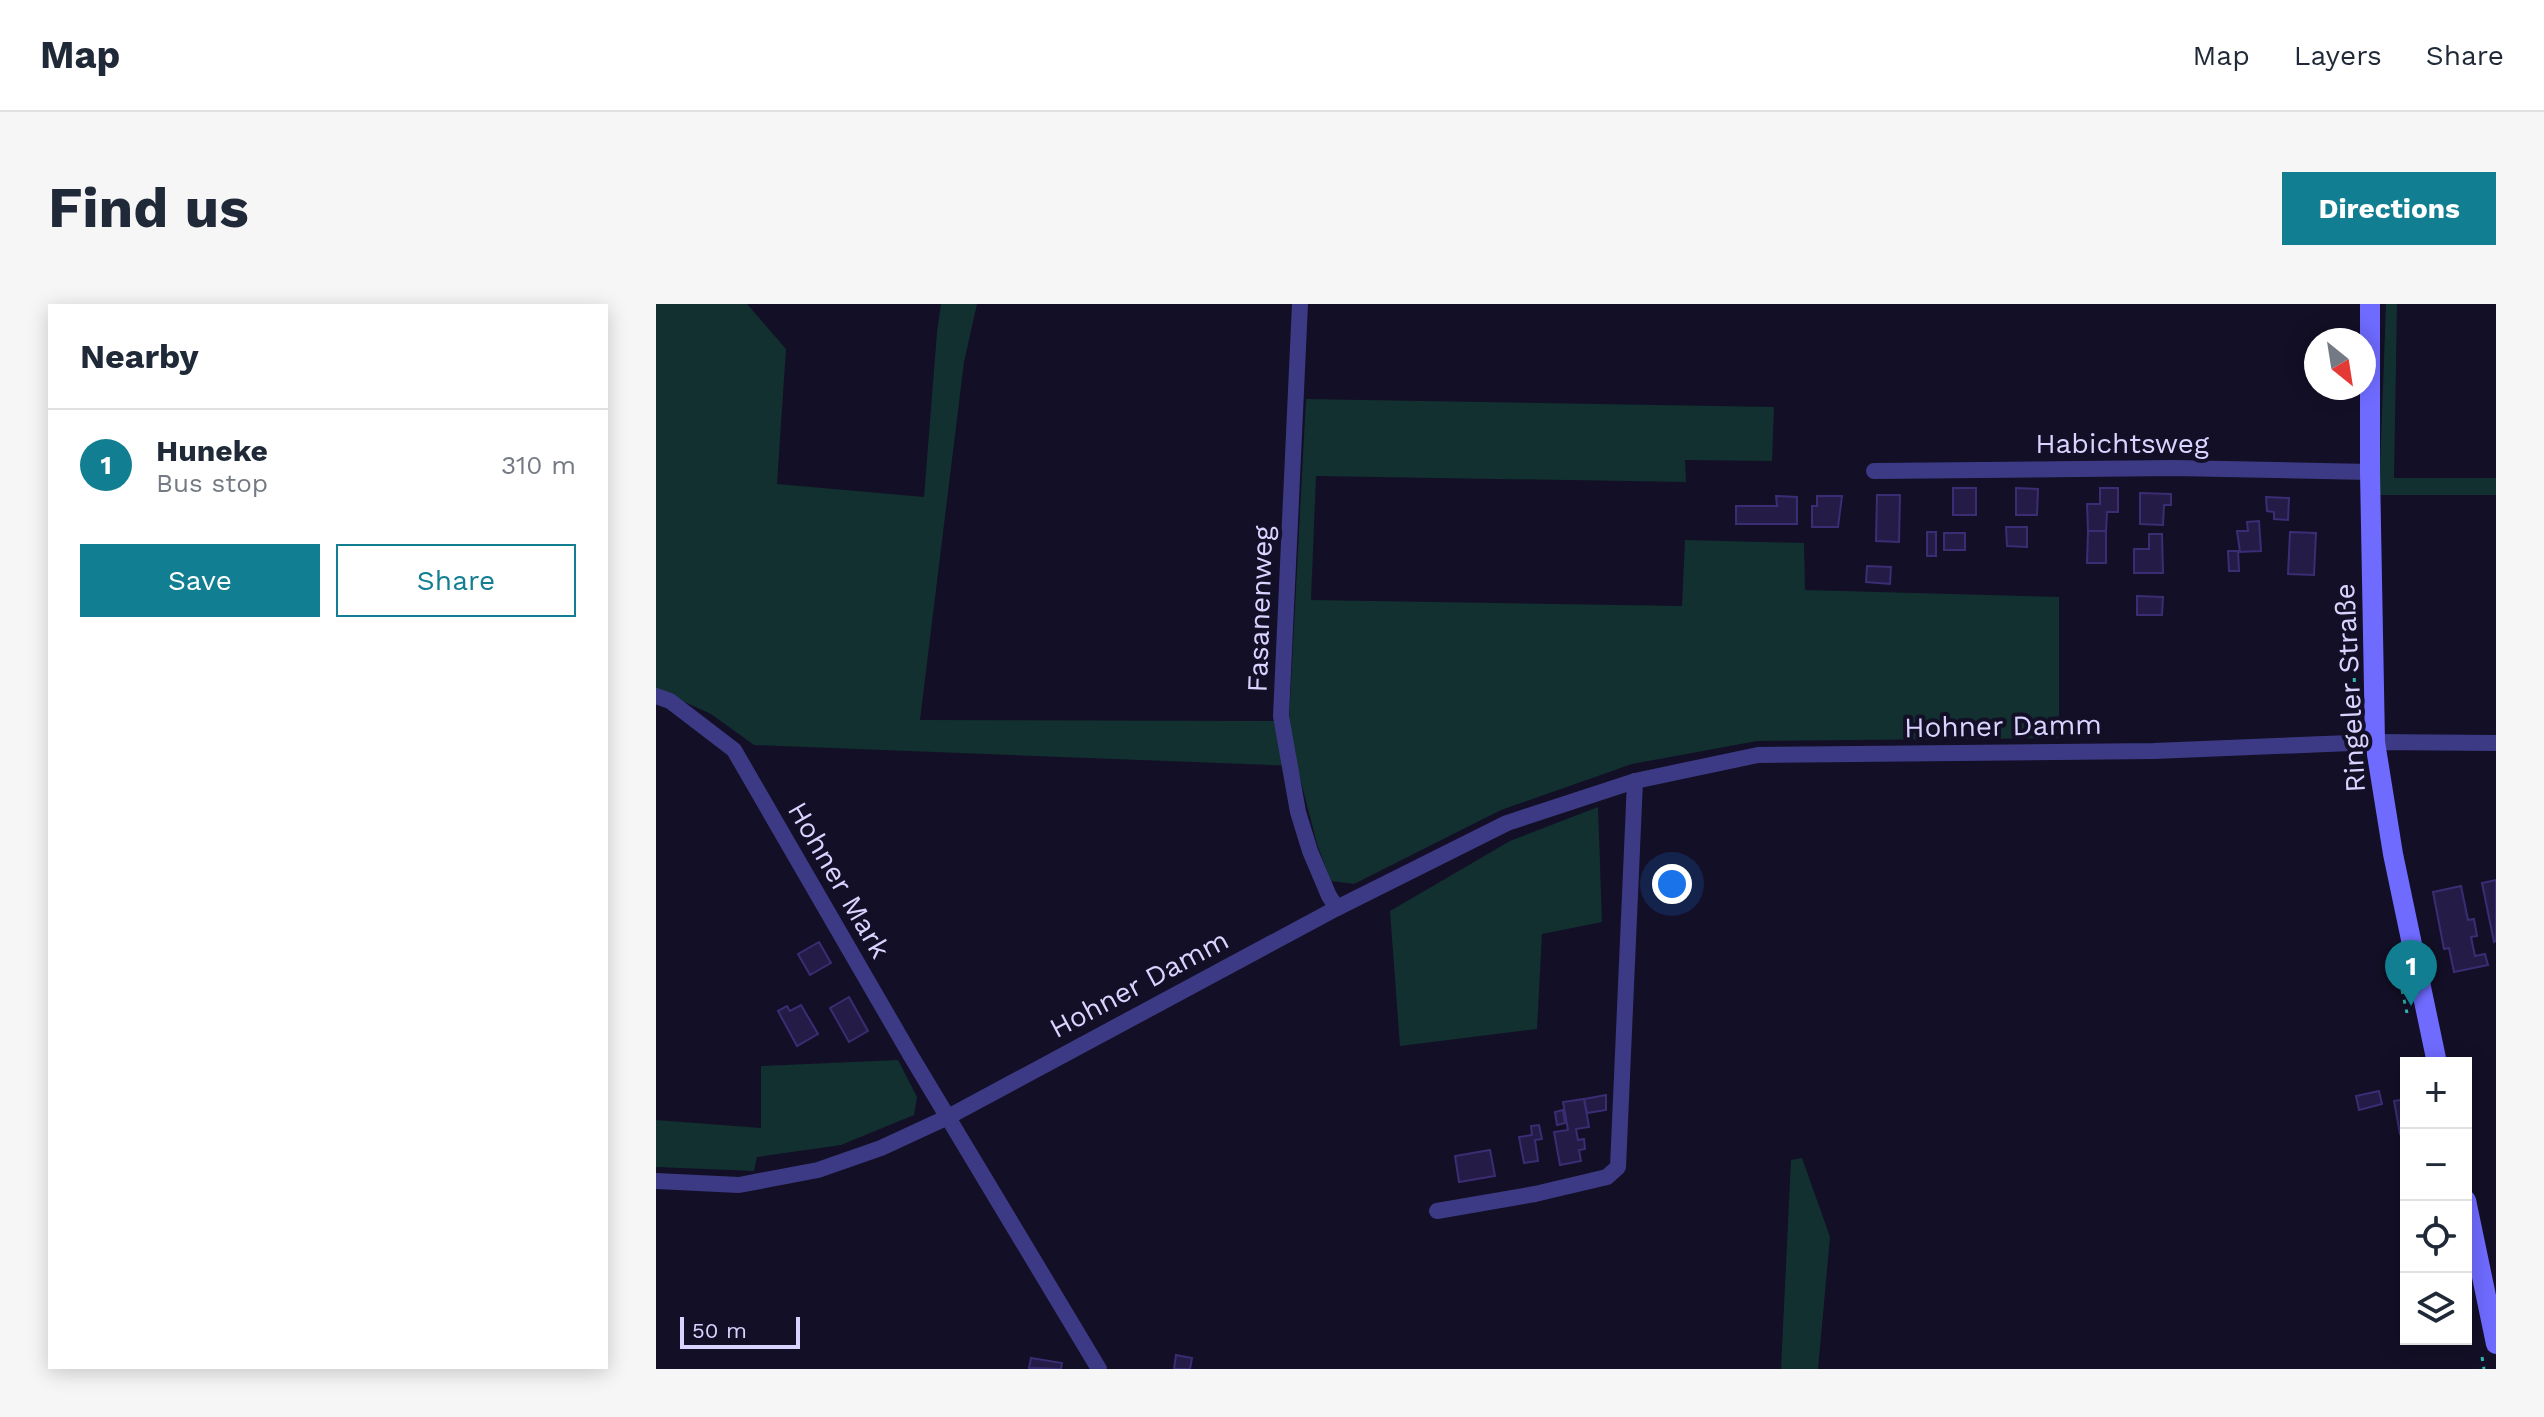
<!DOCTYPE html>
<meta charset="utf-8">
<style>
:root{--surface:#fff;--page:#f6f6f7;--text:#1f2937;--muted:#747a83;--line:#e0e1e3;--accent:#117e91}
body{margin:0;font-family:"Work Sans",sans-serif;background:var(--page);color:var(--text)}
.controls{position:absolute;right:24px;bottom:24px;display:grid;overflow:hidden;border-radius:0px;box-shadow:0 4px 20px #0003}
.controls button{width:72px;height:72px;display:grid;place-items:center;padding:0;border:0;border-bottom:2px solid var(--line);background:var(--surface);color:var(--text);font:40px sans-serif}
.compass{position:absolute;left:1648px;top:24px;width:72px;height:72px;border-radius:50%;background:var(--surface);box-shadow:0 4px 20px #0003;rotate:150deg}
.scale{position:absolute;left:24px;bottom:20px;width:120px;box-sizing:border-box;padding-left:8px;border:4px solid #d9d4ff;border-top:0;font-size:22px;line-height:28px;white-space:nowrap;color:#d9d4ff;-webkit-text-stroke:6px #130f26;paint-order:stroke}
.you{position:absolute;left:1016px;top:580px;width:28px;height:28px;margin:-20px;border:6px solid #fff;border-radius:50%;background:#1a73e8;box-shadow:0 0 0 12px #1a73e833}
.badge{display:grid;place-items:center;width:52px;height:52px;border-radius:50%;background:var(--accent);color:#fff;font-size:26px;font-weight:700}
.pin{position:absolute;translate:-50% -66px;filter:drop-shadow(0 2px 4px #0008)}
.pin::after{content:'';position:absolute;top:42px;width:28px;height:24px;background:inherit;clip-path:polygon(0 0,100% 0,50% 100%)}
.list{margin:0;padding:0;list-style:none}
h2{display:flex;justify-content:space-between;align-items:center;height:104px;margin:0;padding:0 32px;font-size:34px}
h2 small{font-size:26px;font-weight:400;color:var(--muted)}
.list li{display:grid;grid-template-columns:52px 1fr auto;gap:24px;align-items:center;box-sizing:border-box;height:112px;padding:0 32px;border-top:2px solid var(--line)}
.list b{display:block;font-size:30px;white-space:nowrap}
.list p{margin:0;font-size:26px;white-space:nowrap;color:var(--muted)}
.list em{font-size:26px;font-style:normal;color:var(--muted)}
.actions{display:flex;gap:16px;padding:24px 32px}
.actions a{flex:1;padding:18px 0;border:2px solid var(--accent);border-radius:0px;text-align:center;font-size:28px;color:var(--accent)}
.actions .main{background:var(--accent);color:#fff}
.icon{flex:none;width:44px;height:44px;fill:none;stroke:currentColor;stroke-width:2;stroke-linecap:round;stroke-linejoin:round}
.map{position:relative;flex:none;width:1840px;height:1065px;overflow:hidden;border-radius:0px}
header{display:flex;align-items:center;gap:48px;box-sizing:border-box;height:112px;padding:0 40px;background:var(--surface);border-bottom:2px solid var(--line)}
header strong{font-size:38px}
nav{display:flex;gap:44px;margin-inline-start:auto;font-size:28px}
.intro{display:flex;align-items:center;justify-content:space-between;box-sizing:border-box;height:192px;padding:0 48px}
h1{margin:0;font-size:56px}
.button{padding:20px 36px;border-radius:0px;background:var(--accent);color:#fff;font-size:28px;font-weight:700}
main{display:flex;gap:48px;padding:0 48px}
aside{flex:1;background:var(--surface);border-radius:0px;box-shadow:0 4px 20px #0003}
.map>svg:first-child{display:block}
.green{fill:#12302f}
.building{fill:#241b47;stroke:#3b2d73;stroke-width:2}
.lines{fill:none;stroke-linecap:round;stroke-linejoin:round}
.path{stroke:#2fb8b0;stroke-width:3;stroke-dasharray:4 6;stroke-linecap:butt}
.street{stroke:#3d3a85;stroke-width:16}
.secondary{stroke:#6f6bff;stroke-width:20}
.labels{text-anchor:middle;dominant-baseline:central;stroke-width:8;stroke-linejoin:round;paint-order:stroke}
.street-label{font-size:28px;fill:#d9d4ff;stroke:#130f26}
</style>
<header>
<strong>Map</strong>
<nav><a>Map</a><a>Layers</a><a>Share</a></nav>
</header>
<div class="intro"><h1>Find us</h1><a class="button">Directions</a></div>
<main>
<aside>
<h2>Nearby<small></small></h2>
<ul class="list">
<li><span class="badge">1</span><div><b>Huneke</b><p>Bus stop</p></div><em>310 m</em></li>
</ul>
<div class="actions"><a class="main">Save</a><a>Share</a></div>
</aside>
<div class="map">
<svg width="1840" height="1065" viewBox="0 0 1840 1065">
<rect width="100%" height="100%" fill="#130f26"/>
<!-- green -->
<g class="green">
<path d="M 0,0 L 91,0 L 130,45 L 121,180 L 268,193 L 281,28 L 285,0 L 321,0 L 308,58 L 264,416 L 633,417 L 650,95 L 1118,103 L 1116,157 L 1029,156 L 1030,178 L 660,172 L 655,296 L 1026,302 L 1029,236 L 1148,239 L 1149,286 L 1403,293 L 1403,434 L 1101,437 L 976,460 L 845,506 L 698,580 L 675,577 L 661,540 L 641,462 L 98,441 L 55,410 L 0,385 Z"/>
<path d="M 1730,0 L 1741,0 L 1738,174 L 1840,174 L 1840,191 L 1723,191 Z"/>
<path d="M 942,503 L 946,618 L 886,630 L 881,725 L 744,742 L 734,607 L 854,537 Z"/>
<path d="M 242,756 L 261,793 L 258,811 L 185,841 L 101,853 L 98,867 L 0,863 L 0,816 L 105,824 L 105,762 Z"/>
<path d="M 1146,854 L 1174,933 L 1162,1065 L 1125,1065 L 1135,856 Z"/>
</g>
<!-- building -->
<g class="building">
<rect x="1297" y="184" width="23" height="27"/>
<path d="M 1360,184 L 1382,185 L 1381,211 L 1360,211 Z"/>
<path d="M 1444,184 L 1462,184 L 1462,208 L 1451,208 L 1450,227 L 1432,227 L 1431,200 L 1444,200 Z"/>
<path d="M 1484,189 L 1515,190 L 1515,201 L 1508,201 L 1507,221 L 1484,220 Z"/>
<path d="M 1221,191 L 1244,191 L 1243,238 L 1220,237 Z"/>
<path d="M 1120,192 L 1141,193 L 1141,220 L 1080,220 L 1080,202 L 1121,202 Z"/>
<path d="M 1161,192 L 1186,192 L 1182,223 L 1156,223 L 1156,202 L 1161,202 Z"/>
<path d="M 1610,193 L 1633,194 L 1632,216 L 1618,215 L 1618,208 L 1611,207 Z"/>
<path d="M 1603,217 L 1605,247 L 1584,248 L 1581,227 L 1592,227 L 1591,218 Z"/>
<path d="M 1350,223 L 1371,223 L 1371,243 L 1351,242 Z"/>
<path d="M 1432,227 L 1450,227 L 1450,259 L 1431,259 Z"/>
<rect x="1271" y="228" width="9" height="24"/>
<path d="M 1634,228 L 1660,229 L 1658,271 L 1632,270 Z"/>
<rect x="1288" y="229" width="21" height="17"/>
<path d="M 1493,230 L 1506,230 L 1507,269 L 1478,269 L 1478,245 L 1493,245 Z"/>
<path d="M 1572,247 L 1582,247 L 1583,267 L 1573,267 Z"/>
<path d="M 1211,262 L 1235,263 L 1234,280 L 1210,278 Z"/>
<path d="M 1481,292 L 1507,293 L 1506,311 L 1481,311 Z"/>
<path d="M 1840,576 L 1840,637 L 1838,638 L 1826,579 Z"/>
<path d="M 1805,582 L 1812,616 L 1818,615 L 1821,632 L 1815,633 L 1819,652 L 1829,650 L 1832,661 L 1798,668 L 1793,644 L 1788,645 L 1777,588 Z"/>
<path d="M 163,638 L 175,659 L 154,671 L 142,650 Z"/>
<path d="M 193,693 L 212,727 L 193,738 L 174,704 Z"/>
<path d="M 145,701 L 162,730 L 141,742 L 122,707 L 131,702 L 134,707 Z"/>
<path d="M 1723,787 L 1726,800 L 1703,806 L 1700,792 Z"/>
<path d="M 950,791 L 950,806 L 931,809 L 928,795 Z"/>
<path d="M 928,795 L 933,823 L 920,825 L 922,836 L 928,835 L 929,845 L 923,846 L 925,857 L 904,861 L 898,828 L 912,826 L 907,798 Z"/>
<path d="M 1750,795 L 1750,829 L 1744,830 L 1738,797 Z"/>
<path d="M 907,806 L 909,819 L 901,821 L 899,808 Z"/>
<path d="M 883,821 L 886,835 L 879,836 L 882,857 L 868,859 L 863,833 L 876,831 L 875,822 Z"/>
<path d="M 834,846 L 839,872 L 803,878 L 799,852 Z"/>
<path d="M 520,1051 L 536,1054 L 534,1065 L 518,1065 Z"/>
<path d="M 375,1054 L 406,1059 L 405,1065 L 373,1064 Z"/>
</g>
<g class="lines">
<!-- path -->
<g class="path">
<path d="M 1697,294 L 1699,418"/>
<path d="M 1746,686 L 1751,709"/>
<path d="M 1826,1053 L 1828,1065"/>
</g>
<!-- street -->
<g class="street">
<path d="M 644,0 L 625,412 L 642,508 L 654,547 L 673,592 L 681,604"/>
<path d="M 1218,167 L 1518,164 L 1714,168"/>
<path d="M 0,392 L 14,397 L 78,446 L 255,752 L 443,1065"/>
<path d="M 0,877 L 83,881 L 162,866 L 225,844 L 292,813 L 681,604 L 851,519 L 979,477 L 1102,451 L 1498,447 L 1719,438 L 1840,439"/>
<path d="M 781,907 L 879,890 L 951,873 L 962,863 L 979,477"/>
</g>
<!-- secondary -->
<g class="secondary">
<path d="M 1714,0 L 1714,168 L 1719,438 L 1737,550 L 1781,759"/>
<path d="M 1810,896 L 1840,1040"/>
</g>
</g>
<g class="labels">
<!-- street labels -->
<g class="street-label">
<text x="1466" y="139">Habichtsweg</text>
<text transform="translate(604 305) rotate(-88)">Fasanenweg</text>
<text transform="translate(1694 384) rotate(-93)">Ringeler Straße</text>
<text transform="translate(1347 422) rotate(-1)">Hohner Damm</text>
<text transform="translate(183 576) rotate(60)">Hohner Mark</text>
<text transform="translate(483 680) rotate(-28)">Hohner Damm</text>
</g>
</g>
</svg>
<div class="controls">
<button>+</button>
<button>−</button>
<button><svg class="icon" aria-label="locate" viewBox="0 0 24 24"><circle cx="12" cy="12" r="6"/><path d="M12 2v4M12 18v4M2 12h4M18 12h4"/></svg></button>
<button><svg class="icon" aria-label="layers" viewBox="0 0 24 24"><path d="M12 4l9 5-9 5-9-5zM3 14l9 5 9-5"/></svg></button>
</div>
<svg class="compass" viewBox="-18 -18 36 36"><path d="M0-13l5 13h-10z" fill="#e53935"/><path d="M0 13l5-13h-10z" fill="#747a83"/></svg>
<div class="scale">50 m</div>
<div class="you"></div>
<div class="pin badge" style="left:1755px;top:702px">1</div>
</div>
</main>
